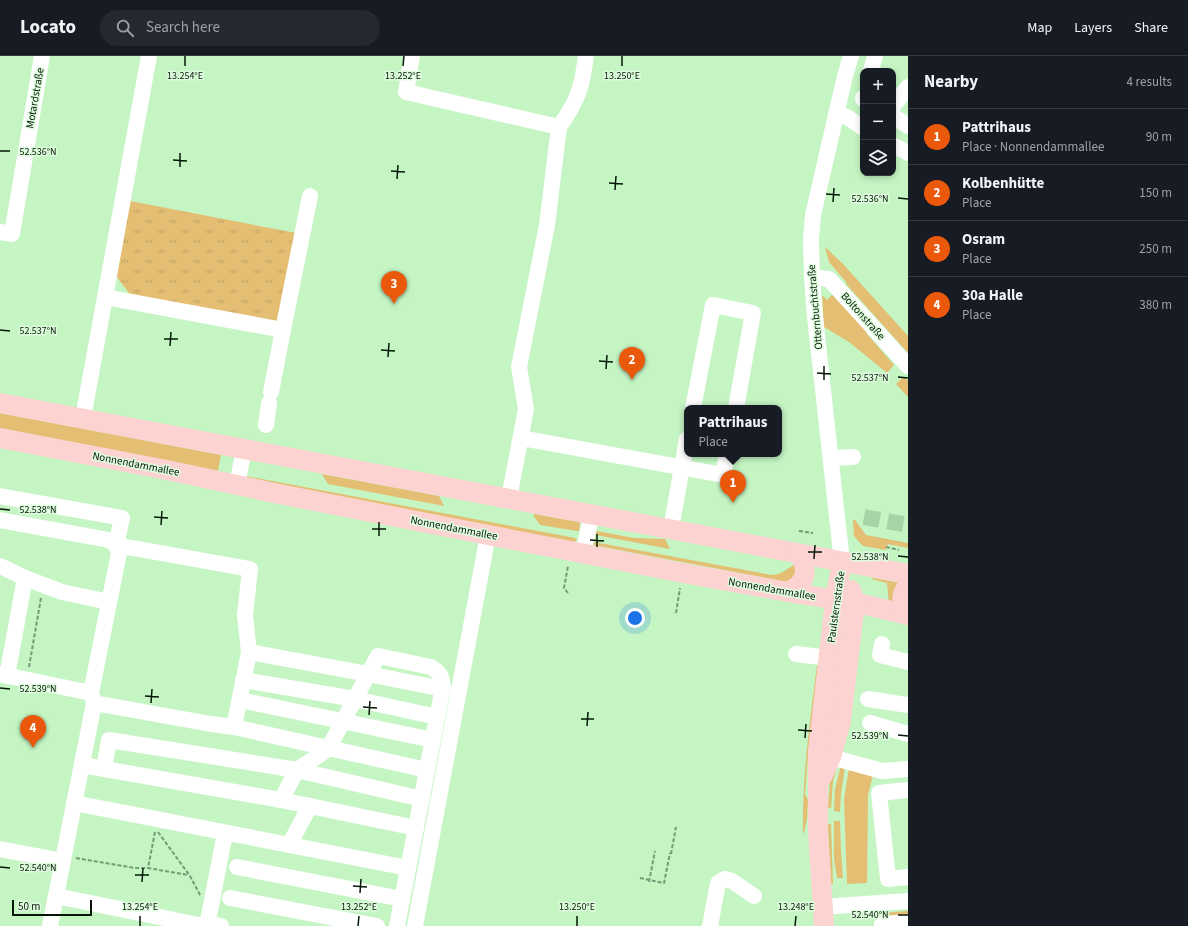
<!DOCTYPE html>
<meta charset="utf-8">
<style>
:root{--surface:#171b24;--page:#242831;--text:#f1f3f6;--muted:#9ea1a6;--line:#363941;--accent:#ea580c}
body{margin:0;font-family:"Source Sans 3",sans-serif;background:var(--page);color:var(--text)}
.controls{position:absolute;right:12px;top:12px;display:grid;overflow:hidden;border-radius:8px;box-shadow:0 2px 6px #0003}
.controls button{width:36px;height:36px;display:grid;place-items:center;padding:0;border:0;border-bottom:1px solid var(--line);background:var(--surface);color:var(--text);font:20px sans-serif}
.scale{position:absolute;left:12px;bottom:10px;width:80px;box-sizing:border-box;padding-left:4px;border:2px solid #051706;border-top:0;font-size:11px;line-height:14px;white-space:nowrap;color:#051706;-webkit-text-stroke:3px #dffdde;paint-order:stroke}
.you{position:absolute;left:635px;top:562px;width:14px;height:14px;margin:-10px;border:3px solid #fff;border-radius:50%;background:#1a73e8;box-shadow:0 0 0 6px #1a73e833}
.badge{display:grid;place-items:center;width:26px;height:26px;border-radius:50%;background:var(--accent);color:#fff;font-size:13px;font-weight:700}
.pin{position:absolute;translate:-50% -33px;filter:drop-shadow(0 1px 2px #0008)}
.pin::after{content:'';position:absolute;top:21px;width:14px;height:12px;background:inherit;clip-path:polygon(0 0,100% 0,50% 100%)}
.popup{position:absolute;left:684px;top:349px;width:98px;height:52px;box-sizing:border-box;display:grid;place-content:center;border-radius:8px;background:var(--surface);filter:drop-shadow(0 1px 3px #0005);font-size:13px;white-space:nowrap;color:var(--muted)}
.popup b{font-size:15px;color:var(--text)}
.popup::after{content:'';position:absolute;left:50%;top:100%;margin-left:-8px;border:8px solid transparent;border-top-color:var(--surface)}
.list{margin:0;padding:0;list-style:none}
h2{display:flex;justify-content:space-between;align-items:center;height:52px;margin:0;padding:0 16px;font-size:17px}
h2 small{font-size:13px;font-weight:400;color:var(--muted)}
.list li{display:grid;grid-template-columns:26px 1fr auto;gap:12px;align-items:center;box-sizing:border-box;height:56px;padding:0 16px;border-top:1px solid var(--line)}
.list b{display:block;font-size:15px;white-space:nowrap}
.list p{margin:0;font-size:13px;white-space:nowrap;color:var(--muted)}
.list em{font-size:13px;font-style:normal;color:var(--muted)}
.icon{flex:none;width:22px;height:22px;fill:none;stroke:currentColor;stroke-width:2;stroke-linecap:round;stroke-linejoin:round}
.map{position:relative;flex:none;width:908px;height:870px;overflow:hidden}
header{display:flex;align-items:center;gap:24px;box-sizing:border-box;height:56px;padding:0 20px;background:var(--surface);border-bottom:1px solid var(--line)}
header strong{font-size:19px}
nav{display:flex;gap:22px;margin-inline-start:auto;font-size:14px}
.search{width:280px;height:36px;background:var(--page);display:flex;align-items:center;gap:10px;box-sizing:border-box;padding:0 14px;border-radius:22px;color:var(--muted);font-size:15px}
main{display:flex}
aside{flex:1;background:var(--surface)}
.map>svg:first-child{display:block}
.grass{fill:#e3be73}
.park{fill:url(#park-tufts)}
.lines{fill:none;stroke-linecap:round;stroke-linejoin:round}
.minor-tunnel{stroke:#a7d4a7;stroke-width:16;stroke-dasharray:16 8;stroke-linecap:butt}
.path{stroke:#769b76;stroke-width:2;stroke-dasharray:4 2;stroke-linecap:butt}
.minor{stroke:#fff;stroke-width:16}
.major{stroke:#fcd3d0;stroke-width:20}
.ticks{fill:none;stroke:#051706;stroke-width:1.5}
.labels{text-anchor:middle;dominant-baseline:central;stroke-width:3;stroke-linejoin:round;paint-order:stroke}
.street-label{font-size:11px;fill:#051706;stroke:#dffdde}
.ticks-label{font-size:10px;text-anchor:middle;fill:#051706;stroke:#dffdde;stroke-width:3;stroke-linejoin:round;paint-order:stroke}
</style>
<header>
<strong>Locato</strong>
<div class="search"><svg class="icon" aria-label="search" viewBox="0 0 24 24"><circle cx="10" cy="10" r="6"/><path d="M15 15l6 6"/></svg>Search here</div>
<nav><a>Map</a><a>Layers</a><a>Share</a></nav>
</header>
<main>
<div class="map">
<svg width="908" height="870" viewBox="0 0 908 870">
<defs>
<pattern id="park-tufts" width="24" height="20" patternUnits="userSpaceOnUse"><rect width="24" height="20" fill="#e3be73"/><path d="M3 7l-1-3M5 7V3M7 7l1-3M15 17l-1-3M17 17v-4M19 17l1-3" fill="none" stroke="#c1a362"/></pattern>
</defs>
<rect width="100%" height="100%" fill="#c4f5c3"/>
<!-- grass -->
<g class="grass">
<path d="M 825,191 L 843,208 L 908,280 L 908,297 L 846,228 L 847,227 L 829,206 Z"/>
<path d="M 835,236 L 867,271 L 867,278 L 894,309 L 887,317 L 849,286 L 824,271 L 822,239 L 827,244 Z"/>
<path d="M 902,322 L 905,322 L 908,325 L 908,341 L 896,328 Z"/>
<path d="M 0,357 L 221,399 L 218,415 L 0,372 Z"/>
<path d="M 322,418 L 439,440 L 444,450 L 328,428 Z"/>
<path d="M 246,420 L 575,482 L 577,484 L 574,486 L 350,443 L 246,421 Z"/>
<path d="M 534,458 L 579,466 L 580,467 L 579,475 L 577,475 L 540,469 L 533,459 Z"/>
<path d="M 853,464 L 855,464 L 866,479 L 908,487 L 908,492 L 888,488 L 886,494 L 863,490 L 854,480 Z"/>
<path d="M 596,475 L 634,482 L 665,483 L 670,493 L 596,479 L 595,478 Z"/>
<path d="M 594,486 L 772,519 C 782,519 787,512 796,508 L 798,512 L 791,526 L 782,525 L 593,489 Z"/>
<path d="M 874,522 L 900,527 L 896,544 L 889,549 L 887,527 L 871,523 Z"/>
<path d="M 817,609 L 823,610 L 808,699 L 805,738 L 808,744 L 807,763 L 804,777 L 803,777 C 802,720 810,665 817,609 Z"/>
<path d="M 841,709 L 845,711 L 841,738 L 840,756 L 834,755 L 835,733 Z"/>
<path d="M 837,711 L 833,725 L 831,753 L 828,751 L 830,724 Z"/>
<path d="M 849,712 L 873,719 L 868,739 L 867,827 L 847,828 L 844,743 Z"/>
<path d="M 834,765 L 840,765 L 841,795 L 843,822 L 837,822 L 834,803 Z"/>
<path d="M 831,767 L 833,828 L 831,828 L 828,769 Z"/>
<path d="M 908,855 L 908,860 L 886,862 L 882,857 Z"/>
</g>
<!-- park -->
<path class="park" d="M 125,144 L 296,177 L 279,268 L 132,241 L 113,216 Z"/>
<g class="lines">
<!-- minor-tunnel -->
<path class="minor-tunnel" d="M 864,461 L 908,469"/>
<!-- path -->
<g class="path">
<path d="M 799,475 L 813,477"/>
<path d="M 886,491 L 899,494"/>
<path d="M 568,537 L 564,532 L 568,510"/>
<path d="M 676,557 L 680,532"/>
<path d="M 29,611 L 41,542"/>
<path d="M 155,776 L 148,812 L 188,819"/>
<path d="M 158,776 L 190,820 L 200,839"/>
<path d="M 671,798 L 676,771"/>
<path d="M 76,802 L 135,812 L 148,812"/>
<path d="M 640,822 L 664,827 L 670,797"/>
<path d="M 649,826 L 655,795"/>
</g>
<!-- minor -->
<g class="minor">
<path d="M 412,0 L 406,36 L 559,71 L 547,169 L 519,311 L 526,353 L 509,442"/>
<path d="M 871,15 L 875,0"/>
<path d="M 863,42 L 863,43"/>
<path d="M 893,50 L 908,31"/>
<path d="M 836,58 L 847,61 L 863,72"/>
<path d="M 893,60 L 908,70"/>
<path d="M 559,71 C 578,45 582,31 586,0"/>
<path d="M 893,89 L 908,97"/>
<path d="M 0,176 L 12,178 L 42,0"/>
<path d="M 812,221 L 829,223 L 908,310"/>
<path d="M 105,241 L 283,274 L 310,140"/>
<path d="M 271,336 L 283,274"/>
<path d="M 693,352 L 713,249 L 753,257 L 736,352"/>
<path d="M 83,362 L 149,0"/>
<path d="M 266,369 L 269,347"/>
<path d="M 521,382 L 723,419 L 727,398"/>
<path d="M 831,402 L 853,401"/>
<path d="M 237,429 L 244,393"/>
<path d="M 0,440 L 122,462 L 116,489 L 250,513 L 245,559 L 249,596 L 234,671"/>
<path d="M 0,464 L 109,484 L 116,489 L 119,497 L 91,637"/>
<path d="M 671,473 L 687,383"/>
<path d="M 583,497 L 592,458"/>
<path d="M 842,506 L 815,261 L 812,221 L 811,183 L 813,159 L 845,20 L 851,0"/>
<path d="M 0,510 L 25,522 L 62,536 L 109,546"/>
<path d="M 882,588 L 880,599 L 908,606"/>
<path d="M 249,596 L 368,618 L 443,633"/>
<path d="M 796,598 L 829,602"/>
<path d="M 0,618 L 91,637 L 94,647 L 211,668 L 234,671 L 427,714"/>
<path d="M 7,620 L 25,522"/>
<path d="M 243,624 L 355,643 L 437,661"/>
<path d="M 868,643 L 908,649"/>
<path d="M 240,644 L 433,684"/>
<path d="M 870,667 L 908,678"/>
<path d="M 831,701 L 882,715 L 908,713"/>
<path d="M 82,709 L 281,744 L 297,714 L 328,693 L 378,600 L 431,611 C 440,616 442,621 443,631 L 397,870"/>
<path d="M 104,713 L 109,684 L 297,714 L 422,743"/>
<path d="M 908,734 L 879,737 L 888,823 L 908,821"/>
<path d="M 281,744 L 310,750"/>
<path d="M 74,747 L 408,812"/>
<path d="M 289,789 L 310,750 L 416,772"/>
<path d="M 0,793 L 63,805"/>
<path d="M 237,811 L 402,843"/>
<path d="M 56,840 L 199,869 L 208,868 L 221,870"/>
<path d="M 230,842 L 377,870"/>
<path d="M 822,851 L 908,845"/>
<path d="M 882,868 L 908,866"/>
<path d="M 50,870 L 94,647"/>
<path d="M 207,870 L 225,777"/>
<path d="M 415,870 L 488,479"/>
<path d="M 710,870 L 718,827 L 725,823 L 732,825 L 754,840"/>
</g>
<!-- major -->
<g class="major">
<path d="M 0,347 L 908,518"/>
<path d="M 0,382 L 162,413 L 279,438 L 442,470 L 683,517 L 788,536 L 862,548 L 908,559"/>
<path d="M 788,536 C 806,527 809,517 800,498"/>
<path d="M 907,558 C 901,548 900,539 908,529"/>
<path d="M 822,721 L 831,701 L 841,665 L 855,547 L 851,534"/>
<path d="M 824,870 L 818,776 L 818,695 L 835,544 L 842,506"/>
</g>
</g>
<!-- ticks -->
<path class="ticks" d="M 185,10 L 185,0M 403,10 L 404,0M 622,10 L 622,0M 0,95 L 10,95M 173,104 L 187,105M 180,111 L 180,97M 391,115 L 405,116M 397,123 L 398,109M 609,127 L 623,128M 615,134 L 616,120M 826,138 L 840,139M 898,142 L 908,143M 833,146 L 834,132M 0,274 L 10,275M 164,283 L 178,283M 170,290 L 171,276M 381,294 L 395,295M 388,301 L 389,287M 599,305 L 613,306M 606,313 L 607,299M 817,317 L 831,318M 898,321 L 908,322M 824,324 L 824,310M 0,453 L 10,454M 154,461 L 168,462M 161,469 L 162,455M 372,473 L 386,473M 379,480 L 379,466M 590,484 L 604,485M 597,491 L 597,478M 808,496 L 822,496M 898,500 L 908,501M 814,503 L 815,489M 0,632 L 10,633M 145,640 L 159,641M 151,647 L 152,633M 363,651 L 377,652M 369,659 L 370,645M 581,663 L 594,663M 587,670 L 588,656M 798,674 L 812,675M 898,679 L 908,680M 805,682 L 806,668M 0,811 L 10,812M 135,819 L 149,819M 142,826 L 143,812M 353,830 L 367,831M 360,837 L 361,823M 898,859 L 908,859M 140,870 L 140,860M 358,870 L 359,860M 577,870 L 577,860M 795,870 L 796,860"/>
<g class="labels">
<!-- street labels -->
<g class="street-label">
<text transform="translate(35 42) rotate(-80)">Motardstraße</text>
<text transform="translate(815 251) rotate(-95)">Otternbuchtstraße</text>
<text transform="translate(863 260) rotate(48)">Boltonstraße</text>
<text transform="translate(136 408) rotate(11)">Nonnendammallee</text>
<text transform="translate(454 472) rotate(11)">Nonnendammallee</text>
<text transform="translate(772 533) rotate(10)">Nonnendammallee</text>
<text transform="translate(836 551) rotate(-82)">Paulsternstraße</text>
</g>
</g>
<g class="ticks-label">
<text x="185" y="23">13.254°E</text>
<text x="403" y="23">13.252°E</text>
<text x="622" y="23">13.250°E</text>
<text x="38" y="99">52.536°N</text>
<text x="870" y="146">52.536°N</text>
<text x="38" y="278">52.537°N</text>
<text x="870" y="325">52.537°N</text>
<text x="38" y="457">52.538°N</text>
<text x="870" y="504">52.538°N</text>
<text x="38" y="636">52.539°N</text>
<text x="870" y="683">52.539°N</text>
<text x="38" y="815">52.540°N</text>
<text x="140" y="854">13.254°E</text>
<text x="359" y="854">13.252°E</text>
<text x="577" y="854">13.250°E</text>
<text x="796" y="854">13.248°E</text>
<text x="870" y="862">52.540°N</text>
</g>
</svg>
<div class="controls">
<button>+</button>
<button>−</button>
<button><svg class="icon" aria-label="layers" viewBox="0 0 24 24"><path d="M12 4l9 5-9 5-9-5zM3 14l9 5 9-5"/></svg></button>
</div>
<div class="scale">50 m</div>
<div class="you"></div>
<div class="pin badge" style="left:733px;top:447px">1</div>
<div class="popup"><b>Pattrihaus</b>Place</div>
<div class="pin badge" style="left:632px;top:324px">2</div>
<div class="pin badge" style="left:394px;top:248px">3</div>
<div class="pin badge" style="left:33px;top:692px">4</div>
</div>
<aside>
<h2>Nearby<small>4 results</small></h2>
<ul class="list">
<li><span class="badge">1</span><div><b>Pattrihaus</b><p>Place · Nonnendammallee</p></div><em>90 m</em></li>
<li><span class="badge">2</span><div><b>Kolbenhütte</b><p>Place</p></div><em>150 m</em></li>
<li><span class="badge">3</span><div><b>Osram</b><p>Place</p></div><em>250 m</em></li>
<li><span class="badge">4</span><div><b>30a Halle</b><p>Place</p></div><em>380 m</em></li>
</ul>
</aside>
</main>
